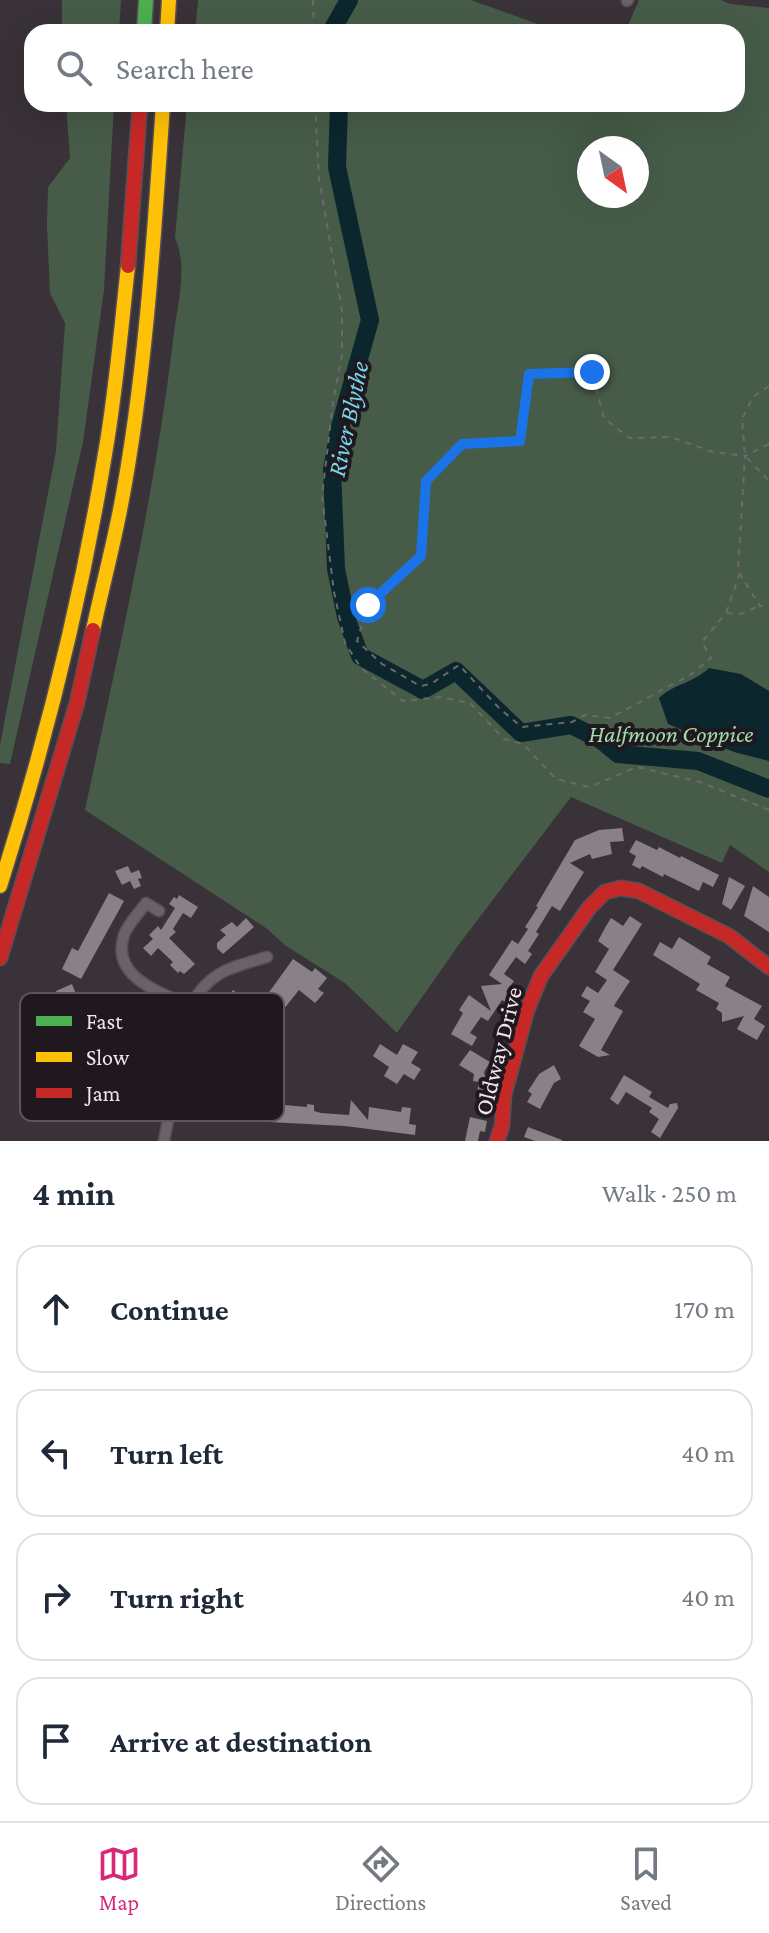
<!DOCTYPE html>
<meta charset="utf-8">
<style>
:root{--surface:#fff;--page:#f6f6f7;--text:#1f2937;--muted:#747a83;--line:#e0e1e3;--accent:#db2777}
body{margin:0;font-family:"Crimson Pro",serif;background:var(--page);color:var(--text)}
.compass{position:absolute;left:577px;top:136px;width:72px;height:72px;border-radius:50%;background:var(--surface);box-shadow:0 8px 32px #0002;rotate:147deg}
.stop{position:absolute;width:24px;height:24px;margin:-18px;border:6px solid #1a73e8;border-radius:50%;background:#fff}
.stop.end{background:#1a73e8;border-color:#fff;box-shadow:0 2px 8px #0008}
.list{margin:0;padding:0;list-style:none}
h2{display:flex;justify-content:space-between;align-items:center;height:104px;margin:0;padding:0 32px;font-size:34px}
h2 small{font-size:26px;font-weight:400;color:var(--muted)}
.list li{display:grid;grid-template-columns:52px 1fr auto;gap:24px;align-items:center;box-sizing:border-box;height:128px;margin:0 16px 16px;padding:0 16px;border:2px solid var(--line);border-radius:24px}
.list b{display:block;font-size:30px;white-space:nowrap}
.list em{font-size:26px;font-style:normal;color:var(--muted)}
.icon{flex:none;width:44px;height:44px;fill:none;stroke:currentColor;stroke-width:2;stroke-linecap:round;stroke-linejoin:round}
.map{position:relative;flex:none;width:769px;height:1141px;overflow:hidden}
.search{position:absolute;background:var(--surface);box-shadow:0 8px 32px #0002;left:24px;right:24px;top:24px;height:88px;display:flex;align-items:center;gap:20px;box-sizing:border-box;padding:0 28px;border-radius:24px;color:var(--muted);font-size:30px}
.sheet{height:680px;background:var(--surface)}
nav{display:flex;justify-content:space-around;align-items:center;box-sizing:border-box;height:112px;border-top:2px solid var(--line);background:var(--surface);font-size:22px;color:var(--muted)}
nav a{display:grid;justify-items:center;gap:4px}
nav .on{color:var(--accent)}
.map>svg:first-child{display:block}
.green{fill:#465c48;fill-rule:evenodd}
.water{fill:#0b262d}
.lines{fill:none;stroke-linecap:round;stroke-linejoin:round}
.river{stroke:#0b262d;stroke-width:18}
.building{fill:#888186}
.street-casing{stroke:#564f55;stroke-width:13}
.fast-casing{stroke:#564f55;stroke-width:17}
.slow-casing{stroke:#564f55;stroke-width:17}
.jam-casing{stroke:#564f55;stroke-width:17}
.path{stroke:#6d686d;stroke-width:2;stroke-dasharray:6 6;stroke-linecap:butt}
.street{stroke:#696368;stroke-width:10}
.fast{stroke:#4caf50;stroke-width:14}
.slow{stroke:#ffc107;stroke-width:14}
.jam{stroke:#c62828;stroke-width:14}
.route{stroke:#1a73e8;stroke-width:10}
.labels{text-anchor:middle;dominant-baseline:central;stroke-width:8;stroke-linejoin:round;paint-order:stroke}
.park-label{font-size:24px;font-style:italic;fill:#a1dba8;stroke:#1f191f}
.street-label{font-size:24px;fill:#eee5ed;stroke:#1f191f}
.water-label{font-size:26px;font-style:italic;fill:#79d5eb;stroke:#1f191f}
.key{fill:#1f191f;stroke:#5d565d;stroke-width:2}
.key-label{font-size:22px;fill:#eee5ed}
</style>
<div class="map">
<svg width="769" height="1141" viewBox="0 0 769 1141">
<rect width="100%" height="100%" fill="#393238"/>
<!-- green -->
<g class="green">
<path d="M 62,0 L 121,0 L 119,32 L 62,32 Z"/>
<path d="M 198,0 L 471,0 L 560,32 L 195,32 Z"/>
<path d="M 639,0 L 721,0 L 730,4 L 769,8 L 769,872 L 730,845 L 722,863 L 571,797 L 460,943 L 397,1033 L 345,983 L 286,946 L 266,928 L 85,810 C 118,654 154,499 173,341 C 176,310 189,267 175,238 L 187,104 L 737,104 L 737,32 L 625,32 ZM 589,148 L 637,148 L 637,196 L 589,196 Z"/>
<path d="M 66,104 L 114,104 L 104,290 L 83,442 L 10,764 L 0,763 L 0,745 L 56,451 L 65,323 L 50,293 L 47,225 L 48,187 L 70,158 Z"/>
</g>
<!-- water -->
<path class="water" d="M 709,668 L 741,674 L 769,691 L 769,761 L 734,752 L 668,724 L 659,698 C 674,684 693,683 709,668 Z"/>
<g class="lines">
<!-- river -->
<g class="river">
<path d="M 331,32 L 349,0"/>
<path d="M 339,104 L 337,167 L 370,320 L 339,430 L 332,469 L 336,569 L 346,617 L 360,656 L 423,690 L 456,671 L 521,733 L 571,725 L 601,740 L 618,754 L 698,761 L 769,789"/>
</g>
</g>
<!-- building -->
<g class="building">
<path d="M 622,828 L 624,841 L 610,842 L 612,854 L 592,859 L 590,854 L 570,863 L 584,872 L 560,911 L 552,906 L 536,932 L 539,934 L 528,951 L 532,954 L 525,964 L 516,957 L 504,974 L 514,981 L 506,992 L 512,995 L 507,1003 L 502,1000 L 488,1021 L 481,1017 L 470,1033 L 477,1037 L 472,1046 L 451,1034 L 463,1013 L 459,1010 L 469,995 L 491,1011 L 481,986 L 502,984 L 489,975 L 512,940 L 518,944 L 528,929 L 525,927 L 538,907 L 536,906 L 575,840 L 599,830 Z"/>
<path d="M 636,840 L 657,850 L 659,847 L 680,858 L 681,856 L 719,875 L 713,887 L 703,882 L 699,891 L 664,874 L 663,877 L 642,866 L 640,869 L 632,865 L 636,856 L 629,852 Z"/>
<path d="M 128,866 L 131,873 L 139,870 L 142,878 L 138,879 L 141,886 L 134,889 L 130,881 L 122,885 L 115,871 Z"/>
<path d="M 729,877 L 745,886 L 731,910 L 722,904 Z"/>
<path d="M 753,886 L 769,897 L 769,932 L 744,916 Z"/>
<path d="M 109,893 L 124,901 L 81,979 L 62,969 L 72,948 L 78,951 Z"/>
<path d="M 179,895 L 198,907 L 191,918 L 183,913 L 173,929 L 176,932 L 169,938 L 195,964 L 184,974 L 180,971 L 178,973 L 170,965 L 173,962 L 158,948 L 151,956 L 143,948 L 153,939 L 149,935 L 158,926 L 161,930 L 175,908 L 169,904 L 174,897 L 177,899 Z"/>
<path d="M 630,916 L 642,924 L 613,970 L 630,981 L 615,1004 L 614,1006 L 623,1011 L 601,1050 L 610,1055 L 598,1057 L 579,1046 L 595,1019 L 583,1012 L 590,1001 L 581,996 L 587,986 L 598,993 L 607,980 L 595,972 L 609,949 L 598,941 L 606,926 L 611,918 L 623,926 Z"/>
<path d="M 246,918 L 254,927 L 223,954 L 217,948 L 217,943 L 226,935 L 220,930 L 232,922 L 237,927 Z"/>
<path d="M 679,937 L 711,957 L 707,964 L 730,977 L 725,986 L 762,1006 L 754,1019 L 765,1026 L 757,1040 L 737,1029 L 744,1016 L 722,1022 L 722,1013 L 716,1009 L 719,1003 L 696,990 L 700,984 L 653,955 L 660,942 L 672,949 Z"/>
<path d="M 293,959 L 312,972 L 315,968 L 327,978 L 318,989 L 324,993 L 315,1003 L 299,990 L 279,1015 L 262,1002 Z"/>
<path d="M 72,984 L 76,994 L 73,996 L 84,1023 L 72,1028 L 65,1011 L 57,1015 L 53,1006 L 61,1002 L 56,991 Z"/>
<path d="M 233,990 L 252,1005 L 244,1016 L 238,1012 L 223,1032 L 210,1022 Z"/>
<path d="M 380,1044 L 397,1055 L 403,1044 L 418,1052 L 411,1063 L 421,1069 L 414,1080 L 404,1074 L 397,1084 L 384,1076 L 389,1067 L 373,1056 Z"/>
<path d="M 470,1050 L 490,1062 L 484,1072 L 487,1087 L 486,1095 L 477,1093 L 479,1082 L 473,1081 L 474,1074 L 459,1065 Z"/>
<path d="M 554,1065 L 561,1079 L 554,1083 L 540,1109 L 527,1102 L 532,1094 L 528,1091 L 539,1074 Z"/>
<path d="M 624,1075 L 652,1092 L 649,1097 L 668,1108 L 670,1104 L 677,1103 L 678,1108 L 660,1138 L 651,1132 L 659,1119 L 649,1112 L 652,1108 L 626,1092 L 618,1105 L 610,1099 Z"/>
<path d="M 183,1091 L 212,1097 L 210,1104 L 251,1105 L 251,1102 L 307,1107 L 307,1104 L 314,1105 L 314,1111 L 321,1113 L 349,1115 L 351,1100 L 368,1120 L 369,1107 L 401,1112 L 402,1107 L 411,1108 L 409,1124 L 416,1125 L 415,1135 L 345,1126 L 250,1121 L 250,1118 L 208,1117 L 208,1121 L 180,1115 Z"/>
<path d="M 470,1117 L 487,1121 L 485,1132 L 480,1131 L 478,1141 L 465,1141 Z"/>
<path d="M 528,1127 L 562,1140 L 562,1141 L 535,1141 L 524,1137 Z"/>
</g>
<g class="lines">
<!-- street casing -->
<g class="street-casing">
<g id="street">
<path d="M 627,1 L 628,0"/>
<path d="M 159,911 L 146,903 C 139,913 128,924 124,935 C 110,978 161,992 190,1006 L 164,1141"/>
<path d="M 190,1006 C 211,970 230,968 267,957"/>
</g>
</g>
<!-- fast casing -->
<g class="fast-casing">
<path id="fast" d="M 144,32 L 146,0"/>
</g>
<!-- slow casing -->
<g class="slow-casing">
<g id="slow">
<path d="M 167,32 L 169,0"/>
<path d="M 93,630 C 102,588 113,547 121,505 C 146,373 154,237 163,104"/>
<path d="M 0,886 C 45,745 81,600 105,454 C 116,392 121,329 128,266"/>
</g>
</g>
<!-- jam casing -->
<g class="jam-casing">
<g id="jam">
<path d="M 128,266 L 140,104"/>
<path d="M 0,958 L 77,703 L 93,630"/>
<path d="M 497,1141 L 502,1126 L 504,1095 L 527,1010 L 541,976 L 589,908 L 605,892 L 621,888 L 639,891 L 729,936 L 769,967"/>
</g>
</g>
<!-- path -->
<g class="path">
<path d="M 313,0 L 314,32"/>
<path d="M 315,104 L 319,178 L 342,311 L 342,355 L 333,402 L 322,496 L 334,592 L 345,643 L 361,668 L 403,701 L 441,697 L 470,703 L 504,739 L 523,744 L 556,779 L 589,787 L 637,767 L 700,782 L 769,810"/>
<path d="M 769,386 L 753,397 L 742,419 L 745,456 L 769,481"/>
<path d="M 769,444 L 745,456 L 738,571 L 760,606 L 769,607"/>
<path d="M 740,573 L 726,613 L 702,642 L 711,658 L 690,675 L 610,718 L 585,715 L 572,722 L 522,727 L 500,709 L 459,665 L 431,684 L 420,686 L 382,664 L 357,641 L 368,605 L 421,556 L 426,481 L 462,444 L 520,441 L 529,374 L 592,372 L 604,418 L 629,438 L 671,437 L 713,452 L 745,456"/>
<path d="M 727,613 L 741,614 L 759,606"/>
</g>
<!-- street -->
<use href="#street" class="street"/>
<!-- fast -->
<use href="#fast" class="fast"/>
<!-- slow -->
<use href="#slow" class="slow"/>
<!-- jam -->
<use href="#jam" class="jam"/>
</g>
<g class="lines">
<!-- route -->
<path class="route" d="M 368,605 L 421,556 L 426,481 L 462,444 L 520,441 L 529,374 L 592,372"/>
</g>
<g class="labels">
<!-- park labels -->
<g class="park-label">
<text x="671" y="733">Halfmoon Coppice</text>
</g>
<!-- street labels -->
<g class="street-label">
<text transform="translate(498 1051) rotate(-76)">Oldway Drive</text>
</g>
<!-- water labels -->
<g class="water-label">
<text transform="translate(348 419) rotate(-78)">River Blythe</text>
</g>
</g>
<!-- legend -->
<rect x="20" y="993" width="264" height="128" rx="12" class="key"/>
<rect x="36" y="1016" width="36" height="10" fill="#4caf50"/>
<rect x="36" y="1052" width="36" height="10" fill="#ffc107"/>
<rect x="36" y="1088" width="36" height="10" fill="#c62828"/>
<g class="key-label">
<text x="86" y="1029">Fast</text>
<text x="86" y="1065">Slow</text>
<text x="86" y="1101">Jam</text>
</g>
</svg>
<svg class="compass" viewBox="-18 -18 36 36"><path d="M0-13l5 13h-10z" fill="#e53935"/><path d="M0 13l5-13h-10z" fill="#747a83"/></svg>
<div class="stop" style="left:368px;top:605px"></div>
<div class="stop end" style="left:592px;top:372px"></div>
<div class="search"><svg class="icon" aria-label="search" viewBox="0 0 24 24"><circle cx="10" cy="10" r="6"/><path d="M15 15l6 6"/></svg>Search here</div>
</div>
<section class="sheet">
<h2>4 min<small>Walk · 250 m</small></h2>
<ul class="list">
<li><svg class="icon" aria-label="ahead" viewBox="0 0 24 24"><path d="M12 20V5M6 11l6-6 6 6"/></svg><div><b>Continue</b></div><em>170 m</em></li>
<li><svg class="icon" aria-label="left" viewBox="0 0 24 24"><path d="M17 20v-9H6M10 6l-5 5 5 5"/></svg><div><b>Turn left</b></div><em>40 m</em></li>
<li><svg class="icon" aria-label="right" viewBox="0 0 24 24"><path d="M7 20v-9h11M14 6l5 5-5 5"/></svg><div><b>Turn right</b></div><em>40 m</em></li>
<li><svg class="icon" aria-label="arrive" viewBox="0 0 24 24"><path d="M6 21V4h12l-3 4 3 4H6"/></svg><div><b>Arrive at destination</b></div></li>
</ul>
</section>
<nav>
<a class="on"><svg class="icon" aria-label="map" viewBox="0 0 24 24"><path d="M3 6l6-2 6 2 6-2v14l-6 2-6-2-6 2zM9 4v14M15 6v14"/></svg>Map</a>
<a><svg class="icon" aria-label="directions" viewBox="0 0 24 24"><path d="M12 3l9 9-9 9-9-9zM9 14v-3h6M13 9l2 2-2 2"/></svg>Directions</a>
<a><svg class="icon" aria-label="saved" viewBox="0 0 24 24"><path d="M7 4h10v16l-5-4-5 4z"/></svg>Saved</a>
</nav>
